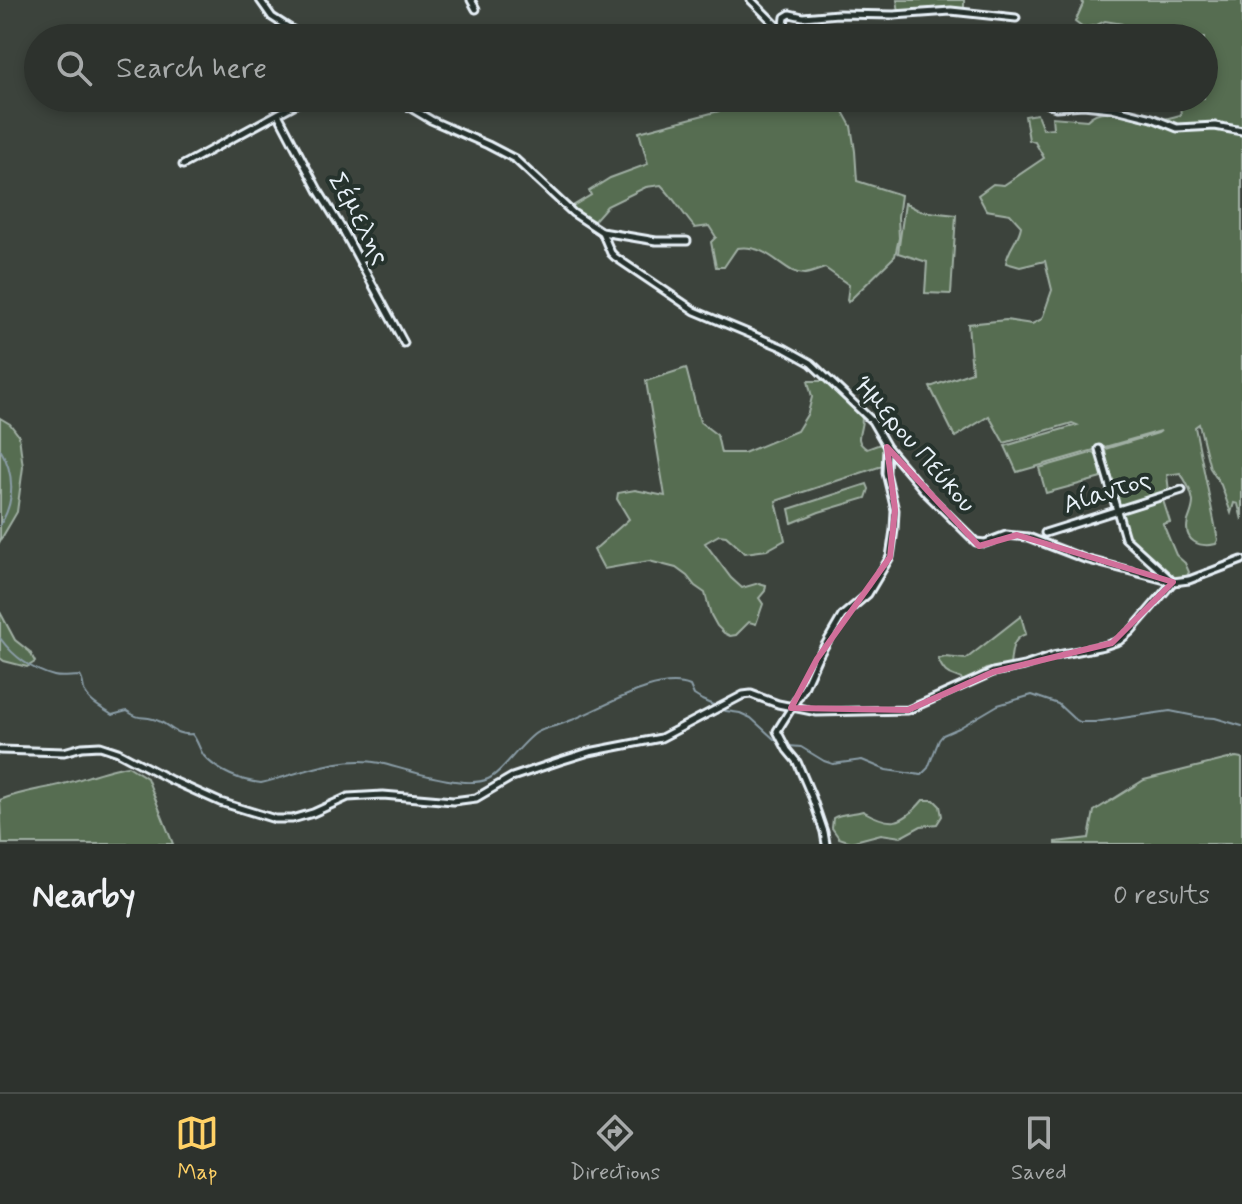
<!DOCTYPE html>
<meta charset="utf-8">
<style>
:root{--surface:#2d322d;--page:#353a35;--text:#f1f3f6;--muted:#a7aaaa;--line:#484d49;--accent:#ffd166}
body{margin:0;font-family:Mynerve,sans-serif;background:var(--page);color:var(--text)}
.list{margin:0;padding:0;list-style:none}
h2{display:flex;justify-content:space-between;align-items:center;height:104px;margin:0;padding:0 32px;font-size:34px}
h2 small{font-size:26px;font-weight:400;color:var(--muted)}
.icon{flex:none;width:44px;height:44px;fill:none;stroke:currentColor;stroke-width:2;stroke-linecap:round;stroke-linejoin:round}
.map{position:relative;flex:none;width:1242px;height:844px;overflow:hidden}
.search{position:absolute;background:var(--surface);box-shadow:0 4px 12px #0003;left:24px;right:24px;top:24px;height:88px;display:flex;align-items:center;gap:20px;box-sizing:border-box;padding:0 28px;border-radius:44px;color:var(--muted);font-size:30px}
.sheet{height:248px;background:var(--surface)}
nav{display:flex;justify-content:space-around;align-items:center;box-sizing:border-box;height:112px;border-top:2px solid var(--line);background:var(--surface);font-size:22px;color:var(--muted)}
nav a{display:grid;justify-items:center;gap:4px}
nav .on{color:var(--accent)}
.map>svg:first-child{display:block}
.green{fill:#576d51;stroke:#a0afa4;stroke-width:2}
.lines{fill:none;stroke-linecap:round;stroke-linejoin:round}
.stream{stroke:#8a9da7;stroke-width:2}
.minor-casing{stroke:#e8f1f8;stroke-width:11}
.minor{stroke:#26332d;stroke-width:5}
.marked{fill:none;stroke:#d16f9a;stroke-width:6;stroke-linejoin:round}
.labels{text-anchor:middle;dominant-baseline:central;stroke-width:8;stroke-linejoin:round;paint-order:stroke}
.street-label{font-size:26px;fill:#e8f1f8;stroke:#26332d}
</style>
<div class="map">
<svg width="1242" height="844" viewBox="0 0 1242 844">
<rect width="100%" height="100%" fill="#3c433c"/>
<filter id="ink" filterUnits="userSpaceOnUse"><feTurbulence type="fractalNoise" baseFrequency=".0125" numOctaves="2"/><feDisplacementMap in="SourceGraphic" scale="16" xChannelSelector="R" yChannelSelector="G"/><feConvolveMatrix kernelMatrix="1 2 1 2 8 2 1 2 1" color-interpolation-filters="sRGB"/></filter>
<g filter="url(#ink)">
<!-- green -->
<g class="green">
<path d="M 897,0 L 964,0 L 964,9 L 899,12 Z"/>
<path d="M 1082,0 L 1242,0 L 1242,520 L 1238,504 L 1234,503 L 1231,513 L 1221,485 L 1210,468 L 1199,424 L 1195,427 L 1218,540 L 1216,544 C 1199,548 1183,541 1188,521 C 1190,515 1193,509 1193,502 C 1192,493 1186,480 1180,473 L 1167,475 L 1169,491 L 1161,494 L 1170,522 L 1163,524 L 1176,555 L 1185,563 L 1189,572 L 1187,576 L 1174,578 C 1161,568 1146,558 1135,545 C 1121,529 1107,471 1105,449 L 1158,433 L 1161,431 L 1017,472 L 1005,446 L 1077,425 L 1072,423 L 1004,443 L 989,416 L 955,437 L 930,387 L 972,372 L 968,324 L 1006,320 L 1032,324 L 1042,319 L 1052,290 L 1045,261 L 1020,267 L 1006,263 C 1008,248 1019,240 1021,226 L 1010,214 L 986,210 L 978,195 L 993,184 L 1004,185 L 1044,158 L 1035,142 L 1029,140 L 1025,116 L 1037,114 L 1043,129 L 1053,128 L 1052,117 L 1087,120 C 1105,102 1127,119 1149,121 C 1159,121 1171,117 1181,115 L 1179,98 L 1204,98 L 1204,38 L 1124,38 L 1126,31 L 1122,24 L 1105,21 L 1097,25 L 1083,28 L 1075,22 L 1083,4 Z"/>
<path d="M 743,98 L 822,98 L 827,103 L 840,106 L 851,126 L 855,151 L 857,181 L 901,195 L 898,217 L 899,238 L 895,256 L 848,302 L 847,300 L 849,285 L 825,268 C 819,270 811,273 805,274 C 784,275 770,243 737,248 L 724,267 L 716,267 L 711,242 L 716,237 L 709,226 L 695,228 C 683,214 674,198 661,185 L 646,187 L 607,206 L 593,222 L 571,207 L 591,195 L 589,191 L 610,178 L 648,164 L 639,132 L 742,105 Z"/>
<path d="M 905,203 L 920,211 L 956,215 L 951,294 L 925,293 L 927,262 L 898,253 Z"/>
<path d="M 686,368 L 700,422 L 717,435 L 721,453 L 744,453 L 797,431 L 808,413 L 812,397 L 808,381 L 829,381 C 837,389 857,404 861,414 C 866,428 850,439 867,449 L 883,443 L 885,447 L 882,466 L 776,501 L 785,540 L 767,550 L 745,553 L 726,536 L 719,535 L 705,543 L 731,578 L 742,588 L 759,583 L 766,585 L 765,591 L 759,598 L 763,604 L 756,624 L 749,622 L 736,635 L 730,636 L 724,633 L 717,626 L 711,615 L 705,593 L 695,586 L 687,576 L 676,568 L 649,561 L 604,569 L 594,550 L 629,519 L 617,499 L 618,493 L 635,490 L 665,496 L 646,381 Z"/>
<path d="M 0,418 L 10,424 L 19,436 L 23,467 L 17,512 L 0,541 Z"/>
<path d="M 1098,451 L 1105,477 L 1046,493 L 1039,468 Z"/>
<path d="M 867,484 L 869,489 L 866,498 L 819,512 L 792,523 L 789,509 Z"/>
<path d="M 0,612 L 15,640 L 30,652 L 35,662 L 27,667 L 4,661 L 0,658 Z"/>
<path d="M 1021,616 L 1026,634 C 1011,639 1012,651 1010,665 L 986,669 L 965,681 C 950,672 947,679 938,659 L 945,657 L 966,659 Z"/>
<path d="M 1236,757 L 1242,758 L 1242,844 L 1056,844 L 1056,842 L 1089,838 L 1094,811 L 1144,780 Z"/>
<path d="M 128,766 L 147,778 L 173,844 L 2,844 L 0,800 C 22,791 45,789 67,783 C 88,777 107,769 128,766 Z"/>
<path d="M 923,800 L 934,800 L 940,806 L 942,816 L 937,824 L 921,826 L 901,837 L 881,834 L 851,842 L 839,838 L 832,828 L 833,818 C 842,813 852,814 863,811 C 891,827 902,825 923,800 Z"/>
</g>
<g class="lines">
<!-- stream -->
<g class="stream">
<path d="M 0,449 C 15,473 15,502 0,525"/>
<path d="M 0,638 C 13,656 32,670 54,676 C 61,678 71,676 80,676 C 83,680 83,685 84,690 C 88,702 102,708 112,715 L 127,711 C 140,720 141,716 153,719 C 170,723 172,736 192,734 C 198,741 199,749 204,756 C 218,772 241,781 261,783 C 300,774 339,755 380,763 C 405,769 464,790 488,779 C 502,773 519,745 536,733 C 545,727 554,727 564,723 C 598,712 655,672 690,686 L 694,695 L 702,700 L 726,711 L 740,713 L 751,718 L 774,739 L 782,745"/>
<path d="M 789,746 L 801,747 L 824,761 L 833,764 L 862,760 L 886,770 L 921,775 L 928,768 L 939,740 L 943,735 L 959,728 L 998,705 L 1032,695 L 1058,704 L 1073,718 L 1080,722 L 1095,722 L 1170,711 L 1200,717 L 1215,718 L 1242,726"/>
</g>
<!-- minor casing -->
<g class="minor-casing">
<g id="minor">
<path d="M 260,0 L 272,17 L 305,38"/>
<path d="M 471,0 L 476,9"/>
<path d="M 751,0 L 781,30 L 784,25 L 785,17 L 790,14 L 803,17 L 838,14 L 894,15 L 951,11 L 1016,18"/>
<path d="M 781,30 L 792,38"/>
<path d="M 394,98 L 431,120 L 488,145 L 515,159 L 573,213 L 602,232 L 611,253 L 615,257 L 695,311 L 784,348 L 811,363 L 872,421 L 887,447 L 926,493 L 976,542 L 985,543 L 1006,535 L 1028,537 L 1085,559 L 1173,582 L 1189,580 L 1242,560"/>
<path d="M 1041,98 L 1048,104 L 1056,107 L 1083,105 L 1112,108 L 1152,118 L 1177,128 L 1215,126 L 1242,131"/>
<path d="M 278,114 L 318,190 L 344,232 L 404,343"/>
<path d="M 183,165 L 307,98"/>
<path d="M 602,232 L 656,241 L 687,241"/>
<path d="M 1099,449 L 1125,538 L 1170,579"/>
<path d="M 1045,533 L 1182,490"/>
<path d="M 0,750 L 64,752 L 82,747 L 100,746 L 118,752 L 171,780 L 220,802 L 275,819 L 292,819 L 313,813 L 348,797 L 383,795 L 453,801 L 476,798 L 512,777 L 560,761 L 589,752 L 661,738 L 743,695 L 751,694 L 778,704 L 817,712 L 908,710 L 993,672 L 1024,666 L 1053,656 L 1104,646 L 1119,641 L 1131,631 L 1173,582"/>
<path d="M 826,844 L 824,832 L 812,797 L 797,762 L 787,750 L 777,731 L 804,688 L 817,659 L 842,616 L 868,594 L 890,557 L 894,530 L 895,510 L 886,473 L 887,448"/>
</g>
</g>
<!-- minor -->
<use href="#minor" class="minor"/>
</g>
</g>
<!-- marked area -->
<path class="marked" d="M 887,447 L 979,546 L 1017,535 L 1173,582 L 1112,643 L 993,672 L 908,710 L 791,708 L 817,659 L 890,557 L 895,510 Z"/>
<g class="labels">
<!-- street labels -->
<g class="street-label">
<text transform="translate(358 219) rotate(61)">Σέμελης</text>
<text transform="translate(914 445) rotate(49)">Ήμερου Πεύκου</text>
<text transform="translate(1107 493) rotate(-18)">Αίαντος</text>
</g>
</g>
</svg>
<div class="search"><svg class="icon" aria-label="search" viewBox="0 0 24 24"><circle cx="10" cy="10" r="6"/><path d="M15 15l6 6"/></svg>Search here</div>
</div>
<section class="sheet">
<h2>Nearby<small>0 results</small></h2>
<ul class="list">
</ul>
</section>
<nav>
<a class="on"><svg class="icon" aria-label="map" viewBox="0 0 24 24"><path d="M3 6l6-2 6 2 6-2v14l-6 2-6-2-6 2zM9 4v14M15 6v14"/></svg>Map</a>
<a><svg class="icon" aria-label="directions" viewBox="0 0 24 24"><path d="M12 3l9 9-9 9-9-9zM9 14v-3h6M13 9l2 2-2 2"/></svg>Directions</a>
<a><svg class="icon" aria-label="saved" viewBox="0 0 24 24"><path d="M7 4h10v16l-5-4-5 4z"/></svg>Saved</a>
</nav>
